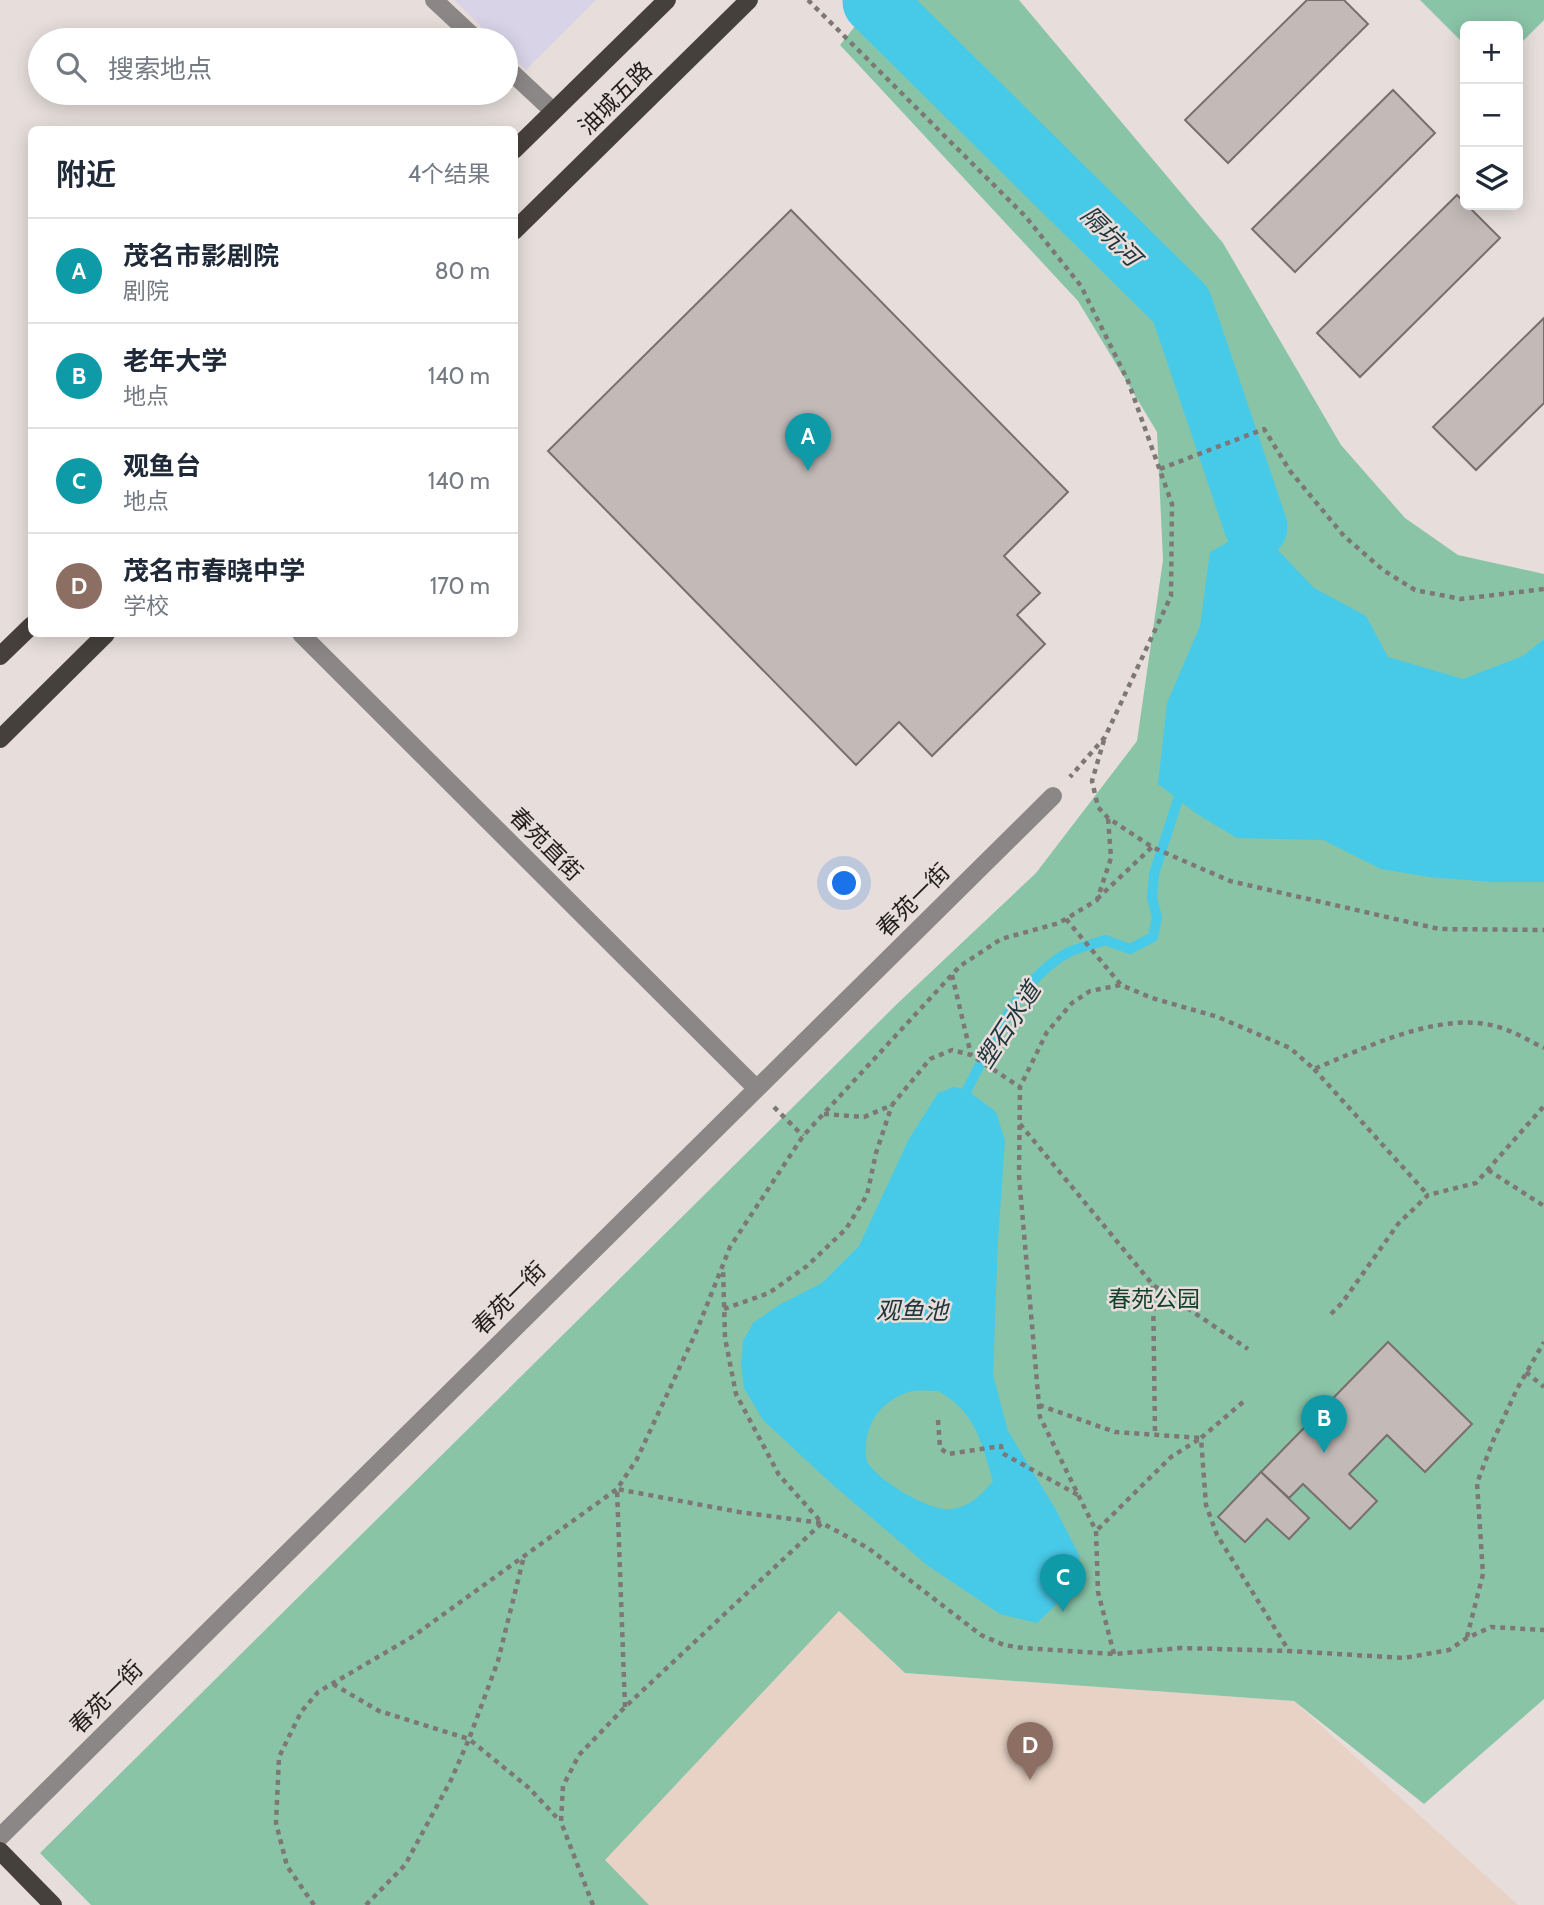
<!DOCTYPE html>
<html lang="zh">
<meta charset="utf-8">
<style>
:root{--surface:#fff;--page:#f2f2f3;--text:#1f2937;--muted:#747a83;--line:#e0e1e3;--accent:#0b8043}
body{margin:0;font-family:Cabin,"Noto Sans SC",sans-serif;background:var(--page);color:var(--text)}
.controls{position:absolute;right:21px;top:21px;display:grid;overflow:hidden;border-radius:10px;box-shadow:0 4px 18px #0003}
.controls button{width:63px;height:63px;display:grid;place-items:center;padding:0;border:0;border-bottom:2px solid var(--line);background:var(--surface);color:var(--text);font:35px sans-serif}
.you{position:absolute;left:845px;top:884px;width:24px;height:24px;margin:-18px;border:5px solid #fff;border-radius:50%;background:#1a73e8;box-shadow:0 0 0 10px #1a73e833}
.badge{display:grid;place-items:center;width:46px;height:46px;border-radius:50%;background:var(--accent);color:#fff;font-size:23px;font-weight:700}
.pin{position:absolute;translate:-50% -58px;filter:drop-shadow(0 2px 4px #0008)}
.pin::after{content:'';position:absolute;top:37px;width:24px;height:21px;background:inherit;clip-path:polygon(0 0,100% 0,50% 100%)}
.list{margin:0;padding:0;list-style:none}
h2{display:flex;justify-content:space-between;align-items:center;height:91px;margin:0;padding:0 28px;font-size:30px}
h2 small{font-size:23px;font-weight:400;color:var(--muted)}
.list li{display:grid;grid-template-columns:46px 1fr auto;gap:21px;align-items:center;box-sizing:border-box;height:105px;padding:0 28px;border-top:2px solid var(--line)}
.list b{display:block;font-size:26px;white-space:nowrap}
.list p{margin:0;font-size:23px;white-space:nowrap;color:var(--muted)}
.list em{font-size:23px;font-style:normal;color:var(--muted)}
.icon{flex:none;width:38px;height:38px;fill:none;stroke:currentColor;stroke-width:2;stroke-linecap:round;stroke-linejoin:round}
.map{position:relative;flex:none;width:1544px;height:1905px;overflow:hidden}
.search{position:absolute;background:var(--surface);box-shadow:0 4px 18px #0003;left:28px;top:28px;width:490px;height:77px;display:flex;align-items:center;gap:18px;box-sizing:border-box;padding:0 24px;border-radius:38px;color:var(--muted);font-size:26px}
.panel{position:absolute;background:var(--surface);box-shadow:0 4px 18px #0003;left:28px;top:126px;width:490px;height:511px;border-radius:10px}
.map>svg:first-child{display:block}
.commercial{fill:#d9d3e8}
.education{fill:#e7d2c5}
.green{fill:#8ac4a7}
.water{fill:#47c9e8;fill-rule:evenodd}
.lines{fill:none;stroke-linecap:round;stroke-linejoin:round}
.stream{stroke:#47c9e8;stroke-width:10}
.river{stroke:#47c9e8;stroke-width:63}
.building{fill:#c3bab8;stroke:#786f6e;stroke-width:2}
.path{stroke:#7d7775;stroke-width:4.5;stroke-dasharray:5 5;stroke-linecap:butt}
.minor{stroke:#8b8786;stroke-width:18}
.major{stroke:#46403d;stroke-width:18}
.labels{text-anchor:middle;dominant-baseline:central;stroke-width:5;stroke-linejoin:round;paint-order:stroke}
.street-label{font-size:23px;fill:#211d1c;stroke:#e7dedb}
.park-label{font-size:23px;fill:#14412e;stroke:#e7dedb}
.water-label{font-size:24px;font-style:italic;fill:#20363c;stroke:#e7dedb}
</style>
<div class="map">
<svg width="1544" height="1905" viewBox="0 0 1544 1905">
<rect width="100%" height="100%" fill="#e7dedb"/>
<!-- commercial -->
<path class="commercial" d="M 454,0 L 596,0 L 526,70 L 506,51 L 506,40 L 495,40 Z"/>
<!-- education -->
<path class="education" d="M 839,1611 L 905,1673 L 1294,1701 L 1518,1905 L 649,1905 L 604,1860 Z"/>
<!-- green -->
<g class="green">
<path d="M 876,0 L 1019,0 L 1223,243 L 1341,445 L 1405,518 L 1458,555 L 1544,574 L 1544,1699 L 1424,1804 L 1294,1701 L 905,1673 L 839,1611 L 605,1860 L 649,1905 L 91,1905 L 40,1853 L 898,1003 L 1036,873 L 1137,741 L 1163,560 L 1157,432 L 1078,301 L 840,45 Z"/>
<path d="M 1420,0 L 1544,0 L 1544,20 L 1518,46 L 1518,26 L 1465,26 L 1465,45 Z"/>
</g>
<!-- water -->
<g class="water">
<path d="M 1256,527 L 1314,588 L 1366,616 L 1388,657 L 1463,679 L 1523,656 L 1544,639 L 1544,882 L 1492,882 L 1429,877 L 1381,869 L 1323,840 L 1237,838 L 1197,814 L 1158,784 L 1167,703 L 1200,626 L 1210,552 Z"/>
<path d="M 954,1087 L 967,1090 L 996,1112 L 1005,1141 L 998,1240 L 993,1375 L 1008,1431 L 1056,1510 L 1080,1557 L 1062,1599 L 1037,1623 L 1000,1614 L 927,1565 L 832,1484 L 763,1420 L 744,1388 L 741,1364 L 743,1341 L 753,1323 L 779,1305 L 822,1283 L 859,1246 L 909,1139 L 938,1093 ZM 938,1391 C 976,1412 981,1442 993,1481 C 982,1495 967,1509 949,1509 C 929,1511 875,1479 867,1461 C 865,1457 866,1450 866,1445 C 868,1420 882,1402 906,1393 C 915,1389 928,1391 938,1391 Z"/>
</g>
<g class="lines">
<!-- stream -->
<path class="stream" d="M 967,1090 C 991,1043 1020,978 1069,952 C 1080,947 1094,944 1105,940 L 1130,949 L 1153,937 L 1157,917 L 1152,898 L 1154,874 L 1178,799"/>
<!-- river -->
<path class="river" d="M 874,2 L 1181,305 L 1256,527"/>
</g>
<!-- building -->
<g class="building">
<path d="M 1307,0 L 1344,0 L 1368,24 L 1228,163 L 1185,120 Z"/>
<path d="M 1393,90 L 1435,133 L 1295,272 L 1252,229 Z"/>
<path d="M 1457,195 L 1500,238 L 1360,377 L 1317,333 Z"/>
<path d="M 791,210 L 1068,492 L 1004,556 L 1040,593 L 1017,615 L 1045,644 L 932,756 L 899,722 L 856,765 L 548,451 Z"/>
<path d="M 1544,318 L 1544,403 L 1476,470 L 1433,427 Z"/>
<path d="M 1388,1342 L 1472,1424 L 1425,1472 L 1387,1435 L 1349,1474 L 1377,1501 L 1350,1529 L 1303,1484 L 1289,1498 L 1261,1472 Z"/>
<path d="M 1261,1472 L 1309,1518 L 1289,1539 L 1267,1519 L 1245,1542 L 1218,1517 Z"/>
</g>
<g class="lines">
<!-- path -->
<g class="path">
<path d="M 808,0 L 1026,217 L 1081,286 L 1128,381 L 1172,504 L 1171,596 L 1105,737 L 1070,777"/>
<path d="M 1160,469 L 1264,429 L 1290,471 L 1344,536 L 1383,570 L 1415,590 L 1461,599 L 1544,589"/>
<path d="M 1104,740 L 1092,781 L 1098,807 L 1108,818 L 1152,847 L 1230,881 L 1439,929 L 1544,930"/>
<path d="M 1097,899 L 1152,847"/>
<path d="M 1066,919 L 1121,985"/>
<path d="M 952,975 L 971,1055"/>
<path d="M 1314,1069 L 1428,1195"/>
<path d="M 774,1107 L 803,1136"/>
<path d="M 824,1114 L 864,1117 L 892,1105 L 930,1059 L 952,1050 L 971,1055 L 1020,1087"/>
<path d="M 1020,1124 L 1153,1285 L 1248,1349"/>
<path d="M 1488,1170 L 1544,1206"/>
<path d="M 1153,1286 L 1155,1434"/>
<path d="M 724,1309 L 769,1293 L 807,1266 L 846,1229 L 867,1195 L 876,1153 L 892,1105"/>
<path d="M 1331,1314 L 1342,1303 L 1398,1224 L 1428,1195 L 1476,1183 L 1544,1106"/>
<path d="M 1526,1372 L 1544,1387"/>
<path d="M 1243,1402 L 1201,1438 L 1206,1505 L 1217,1535 L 1289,1651"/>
<path d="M 1039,1405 L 1115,1432 L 1201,1438 L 1171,1457 L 1096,1531"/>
<path d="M 938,1420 L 940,1448 L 948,1454 L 1001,1446 L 1002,1453 L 1078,1495"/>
<path d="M 1467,1637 L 1483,1574 L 1477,1483 L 1493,1441 L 1517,1389 L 1544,1342"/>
<path d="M 1114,1654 L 1098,1592 L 1096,1531 L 1040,1417 L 1019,1176 L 1020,1087 L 1047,1032 L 1072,1003 L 1090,991 L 1121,985 L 1152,998 L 1218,1017 L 1290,1048 L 1314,1069 C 1365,1048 1439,1011 1495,1026 C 1512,1030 1529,1041 1544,1048"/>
<path d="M 333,1684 L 379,1711 L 469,1739 L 498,1661 L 524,1556"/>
<path d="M 625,1707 L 617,1489 L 739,1512 L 822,1523 L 868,1548 L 981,1635 L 1004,1645 L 1023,1648 L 1114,1654 L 1181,1648 L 1289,1651 L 1404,1658 L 1449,1650 L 1467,1638 L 1491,1627 L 1544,1630"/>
<path d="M 314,1905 L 287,1866 L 276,1823 L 279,1757 L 301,1712 L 318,1692 L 412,1637 L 617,1489 L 637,1459 L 697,1330 L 730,1247 L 803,1136 L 960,966 L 1001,939 L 1059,923 L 1097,900 L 1111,858 L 1108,818"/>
<path d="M 366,1905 L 405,1865 L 451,1780 L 469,1739 L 529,1788 L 560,1821"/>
<path d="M 593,1905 L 561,1822 L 563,1786 L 579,1755 L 625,1707 L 822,1523 L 779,1475 L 736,1394 L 725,1338 L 723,1267"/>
</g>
<!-- minor -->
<g class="minor">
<path d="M 434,0 L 477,40"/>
<path d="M 506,67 L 553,111"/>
<path d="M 301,634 L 756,1088"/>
<path d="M 0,1837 L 1053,796"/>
</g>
<!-- major -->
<g class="major">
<path d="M 514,150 L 667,0"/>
<path d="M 514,231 L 749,0"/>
<path d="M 0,656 L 32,625"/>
<path d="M 0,739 L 106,634"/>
<path d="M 0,1851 L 53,1905"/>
</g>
</g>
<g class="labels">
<!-- street labels -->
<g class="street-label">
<text transform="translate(615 98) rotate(-45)">油城五路</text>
<text transform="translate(546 844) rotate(45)">春苑直街</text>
<text transform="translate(913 900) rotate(-45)">春苑一街</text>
<text transform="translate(509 1298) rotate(-45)">春苑一街</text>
<text transform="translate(106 1697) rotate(-45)">春苑一街</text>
</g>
<!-- park labels -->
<g class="park-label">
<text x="1154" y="1299">春苑公园</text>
</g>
<!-- water labels -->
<g class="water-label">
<text transform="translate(1111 236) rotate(45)">隔坑河</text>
<text transform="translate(1008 1025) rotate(-57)">塑石水道</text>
<text x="912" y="1310">观鱼池</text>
</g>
</g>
</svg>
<div class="controls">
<button>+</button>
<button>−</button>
<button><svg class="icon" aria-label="layers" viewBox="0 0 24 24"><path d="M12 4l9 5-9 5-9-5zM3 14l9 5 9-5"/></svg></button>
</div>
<div class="you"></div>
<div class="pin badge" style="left:808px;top:471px;background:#0f9aa8">A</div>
<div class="pin badge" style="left:1324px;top:1453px;background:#0f9aa8">B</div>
<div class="pin badge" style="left:1063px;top:1612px;background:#0f9aa8">C</div>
<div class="pin badge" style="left:1030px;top:1780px;background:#8d6e63">D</div>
<div class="search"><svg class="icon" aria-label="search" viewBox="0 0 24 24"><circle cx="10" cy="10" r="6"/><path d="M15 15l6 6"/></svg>搜索地点</div>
<section class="panel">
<h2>附近<small>4个结果</small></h2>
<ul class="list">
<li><span class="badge" style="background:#0f9aa8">A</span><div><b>茂名市影剧院</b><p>剧院</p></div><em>80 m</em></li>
<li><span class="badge" style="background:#0f9aa8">B</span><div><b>老年大学</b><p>地点</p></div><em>140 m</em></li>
<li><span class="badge" style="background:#0f9aa8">C</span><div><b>观鱼台</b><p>地点</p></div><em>140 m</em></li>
<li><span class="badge" style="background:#8d6e63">D</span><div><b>茂名市春晓中学</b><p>学校</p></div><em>170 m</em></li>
</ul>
</section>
</div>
